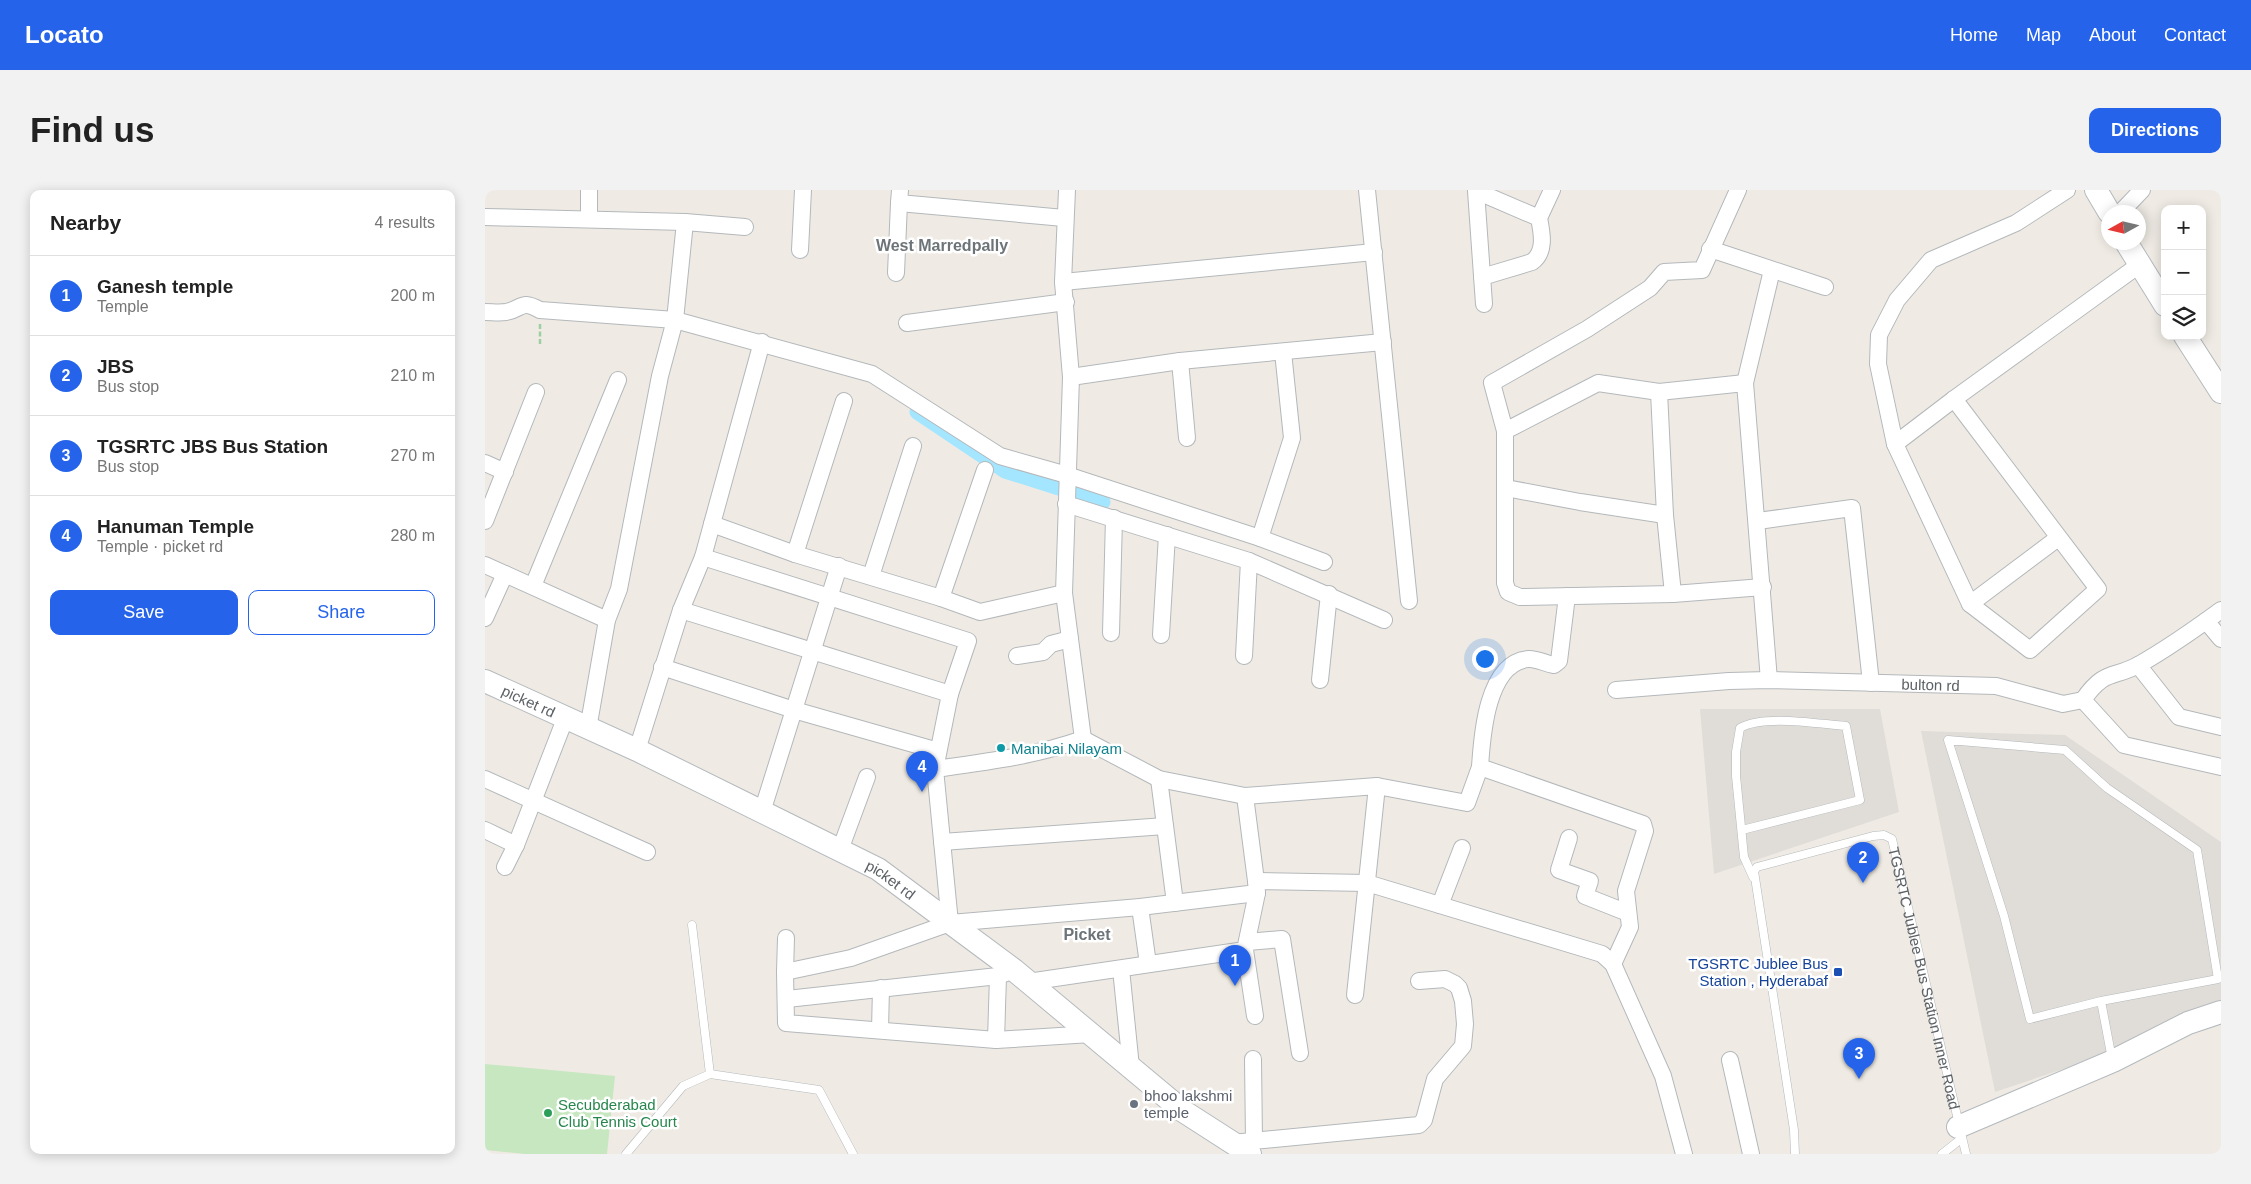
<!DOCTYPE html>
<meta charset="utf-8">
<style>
:root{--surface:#fff;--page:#f2f2f2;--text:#222;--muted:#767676;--line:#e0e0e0;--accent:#2563eb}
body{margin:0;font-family:Arial,sans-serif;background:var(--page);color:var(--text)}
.controls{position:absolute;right:15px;top:15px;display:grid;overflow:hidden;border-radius:10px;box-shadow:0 2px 12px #0003}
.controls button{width:45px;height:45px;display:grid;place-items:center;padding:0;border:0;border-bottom:1px solid var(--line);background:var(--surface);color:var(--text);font:25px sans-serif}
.compass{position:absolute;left:1616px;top:15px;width:45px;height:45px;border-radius:50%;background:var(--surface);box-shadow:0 2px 12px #0003;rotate:262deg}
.you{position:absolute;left:999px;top:468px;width:18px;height:18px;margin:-12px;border:4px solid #fff;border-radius:50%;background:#1a73e8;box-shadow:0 0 0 8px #1a73e833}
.badge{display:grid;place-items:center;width:32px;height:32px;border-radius:50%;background:var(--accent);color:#fff;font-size:16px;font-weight:700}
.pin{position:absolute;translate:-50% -41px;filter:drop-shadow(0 1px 2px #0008)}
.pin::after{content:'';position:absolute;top:26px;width:18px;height:15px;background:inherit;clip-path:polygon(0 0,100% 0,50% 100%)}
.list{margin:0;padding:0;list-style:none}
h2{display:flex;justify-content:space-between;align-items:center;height:65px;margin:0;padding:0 20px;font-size:21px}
h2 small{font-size:16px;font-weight:400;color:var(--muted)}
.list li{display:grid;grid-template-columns:32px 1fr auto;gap:15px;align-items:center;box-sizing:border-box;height:80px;padding:0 20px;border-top:1px solid var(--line)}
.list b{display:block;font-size:19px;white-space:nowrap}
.list p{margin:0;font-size:16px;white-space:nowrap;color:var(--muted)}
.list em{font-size:16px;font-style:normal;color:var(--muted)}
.actions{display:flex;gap:10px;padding:15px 20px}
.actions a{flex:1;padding:11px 0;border:1px solid var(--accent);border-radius:10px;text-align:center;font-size:18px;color:var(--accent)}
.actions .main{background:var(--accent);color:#fff}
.icon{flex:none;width:28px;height:28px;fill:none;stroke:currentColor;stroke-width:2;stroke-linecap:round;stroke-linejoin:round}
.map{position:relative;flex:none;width:1736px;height:964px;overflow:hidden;border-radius:10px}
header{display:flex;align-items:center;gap:30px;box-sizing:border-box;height:70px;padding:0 25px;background:var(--accent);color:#fff}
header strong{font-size:24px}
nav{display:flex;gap:28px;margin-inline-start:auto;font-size:18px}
.intro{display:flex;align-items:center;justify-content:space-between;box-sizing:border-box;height:120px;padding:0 30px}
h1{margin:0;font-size:35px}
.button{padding:12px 22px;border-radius:10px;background:var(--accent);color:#fff;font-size:18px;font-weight:700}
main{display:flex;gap:30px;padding:0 30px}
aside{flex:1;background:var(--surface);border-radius:10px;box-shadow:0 2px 12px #0003}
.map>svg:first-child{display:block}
.industrial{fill:#e0ddd8}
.green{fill:#c6e7c0}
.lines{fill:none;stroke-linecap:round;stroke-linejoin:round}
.canal{stroke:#a4e6ff;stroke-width:15}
.lane-casing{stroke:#b4b8bb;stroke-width:9}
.street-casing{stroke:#b4b8bb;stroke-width:18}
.secondary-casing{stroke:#b5babe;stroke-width:24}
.path{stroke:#9dcfa3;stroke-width:2.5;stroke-dasharray:5 2.5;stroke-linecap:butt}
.lane{stroke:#fff;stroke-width:8}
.street{stroke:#fff;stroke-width:16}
.secondary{stroke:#fff;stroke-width:22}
.culture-dot{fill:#0f9aa8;stroke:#fff;stroke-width:2}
.transit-dot{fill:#1a4fb4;stroke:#fff;stroke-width:2}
.worship-dot{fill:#6b7280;stroke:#fff;stroke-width:2}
.leisure-dot{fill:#2e9e5b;stroke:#fff;stroke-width:2}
.labels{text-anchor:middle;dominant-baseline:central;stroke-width:5;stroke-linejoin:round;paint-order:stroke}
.street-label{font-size:15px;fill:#5c6165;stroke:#fff}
.culture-label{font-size:15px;fill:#0d838f;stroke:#fff;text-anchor:start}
.transit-label{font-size:15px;fill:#164399;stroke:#fff;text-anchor:end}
.worship-label{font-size:15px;fill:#5b616d;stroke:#fff;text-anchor:start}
.leisure-label{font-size:15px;fill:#27864d;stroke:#fff;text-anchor:start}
.neighbourhood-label{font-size:16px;font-weight:bold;fill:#6d7477;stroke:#fff}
</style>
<header>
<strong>Locato</strong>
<nav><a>Home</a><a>Map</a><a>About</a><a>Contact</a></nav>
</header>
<div class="intro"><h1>Find us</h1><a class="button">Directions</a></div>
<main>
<aside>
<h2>Nearby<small>4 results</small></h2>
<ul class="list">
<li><span class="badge">1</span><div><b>Ganesh temple</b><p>Temple</p></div><em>200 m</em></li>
<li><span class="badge">2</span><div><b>JBS</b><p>Bus stop</p></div><em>210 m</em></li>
<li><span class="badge">3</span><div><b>TGSRTC JBS Bus Station</b><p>Bus stop</p></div><em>270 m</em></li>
<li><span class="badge">4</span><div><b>Hanuman Temple</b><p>Temple · picket rd</p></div><em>280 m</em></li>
</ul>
<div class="actions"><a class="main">Save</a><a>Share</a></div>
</aside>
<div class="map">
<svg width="1736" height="964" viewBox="0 0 1736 964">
<rect width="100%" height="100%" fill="#efebe4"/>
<!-- industrial -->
<g class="industrial">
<path d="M 1215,519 L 1395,519 L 1414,622 L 1229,684 Z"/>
<path d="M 1436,541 L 1580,545 L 1736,652 L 1736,826 L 1510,902 Z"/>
</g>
<!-- green -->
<path class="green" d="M 0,874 L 130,886 L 122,964 L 40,964 L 0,960 Z"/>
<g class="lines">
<!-- canal -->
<path class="canal" d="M 432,222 L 520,281 L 618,312"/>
<!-- lane casing -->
<g class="lane-casing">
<g id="lane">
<path d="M 1257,640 L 1375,610 L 1361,536 C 1333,534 1279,524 1255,538 L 1251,562 L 1251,586 L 1259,667 L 1268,687"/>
<path d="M 1616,811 L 1733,789 L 1712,660 L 1622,598 L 1580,560 L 1463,550 L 1519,726 L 1545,829 L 1616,811 L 1627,869"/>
<path d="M 225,884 L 334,900 L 368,964"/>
<path d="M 141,964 L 198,896 L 225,884 L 207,735"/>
<path id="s1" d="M 1310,964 L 1309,940 L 1269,681 L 1272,677 L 1388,646 L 1399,645 L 1407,649 L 1481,964"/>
<path d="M 1457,964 L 1476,949"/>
</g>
</g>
<!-- street casing -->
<g class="street-casing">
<g id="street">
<path d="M 104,0 L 104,29"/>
<path d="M 415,0 L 414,13 L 579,28"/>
<path d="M 882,0 L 924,411"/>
<path d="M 1253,0 L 1217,80 L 1179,82 L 1165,98 L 1102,139 L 1007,193 L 1020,241 L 1020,393 L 1023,402 L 1035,407 L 1188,404 L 1278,397"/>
<path d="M 1636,22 L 1657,0"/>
<path d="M 0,27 L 200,32 L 260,37"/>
<path d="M 1225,59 L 1340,97"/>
<path d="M 315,60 L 318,0"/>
<path d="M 411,83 L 414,13"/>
<path d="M 997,87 L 1047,72 C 1061,62 1057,43 1054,28"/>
<path d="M 578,92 L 889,62"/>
<path d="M 999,114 L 991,1 L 1054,28 L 1067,0"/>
<path d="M 0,122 C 7,122 14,123 21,122 C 38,119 35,109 55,120 L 190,130 L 387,184 L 515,266 L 582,285 L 775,348 L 839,372"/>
<path d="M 422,133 L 581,112"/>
<path d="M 277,152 L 227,334 L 310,364 L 456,408 L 495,422 L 579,403"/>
<path d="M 695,171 L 702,248"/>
<path d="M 586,187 L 695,171 L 898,152"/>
<path d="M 1260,193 L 1287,80"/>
<path d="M 1174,202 L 1180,325 L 1188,404"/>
<path d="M 1469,209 L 1613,399 L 1545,460 L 1485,414 L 1410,254 L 1393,174 L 1394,145 L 1412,110 L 1446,70 L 1531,33 L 1582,0"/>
<path d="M 1020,241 L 1113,193 L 1174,202 L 1260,193 L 1284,490"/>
<path d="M 1410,254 L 1469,209 L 1654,75"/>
<path d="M 0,273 L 20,282"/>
<path d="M 1021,298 L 1095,312 L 1180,325"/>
<path d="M 581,314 L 764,371 L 899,430"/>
<path d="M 0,331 L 51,202"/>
<path d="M 1273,331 L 1367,318 L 1386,493"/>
<path d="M 775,348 L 807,248 L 798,162"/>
<path d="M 310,364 L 359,211"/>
<path d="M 218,367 L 483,451 L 465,504"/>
<path d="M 0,375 L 122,430"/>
<path d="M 386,386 L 428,256"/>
<path d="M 48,396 L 133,190"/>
<path d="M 456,408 L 500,280"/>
<path d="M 1485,414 L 1573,348"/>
<path d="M 196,420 L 465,504 L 450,579 C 501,572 550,566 598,549 L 579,403 L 586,187 L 578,92 L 582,0"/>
<path d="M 0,428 L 20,384"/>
<path d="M 1721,431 L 1736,449"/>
<path d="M 626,443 L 629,328"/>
<path d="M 676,445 L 682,345"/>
<path d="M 532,466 L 558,462 L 566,454 L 585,449"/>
<path d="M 759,466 L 764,371"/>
<path d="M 1653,475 L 1694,527 L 1736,537"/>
<path d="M 177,477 L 309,520 L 453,561"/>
<path d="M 835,490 L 844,404"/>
<path id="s2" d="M 1131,500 L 1244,491 L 1284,490 L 1511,496 L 1578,514 L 1598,510 L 1639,555 L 1736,577"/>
<path d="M 1598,510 C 1620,478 1629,489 1655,474 C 1683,458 1710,439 1736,420"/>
<path d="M 103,539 L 122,430 L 134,399 L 175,186 L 190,130 L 200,32"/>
<path d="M 598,549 L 674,589 L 760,606 L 892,596 L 982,613 L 995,577 L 1158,634 L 1160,641 L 1141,701 L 1145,737 L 1128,774"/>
<path d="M 152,560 L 196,420 L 218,367 L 227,334"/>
<path d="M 995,577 C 997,545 1002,473 1043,469 C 1051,468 1061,474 1069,475 L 1074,471 L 1082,406"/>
<path d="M 450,579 L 465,733"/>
<path d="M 0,589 L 162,662"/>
<path d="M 674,589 L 690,713"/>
<path d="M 760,606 L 771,691"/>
<path d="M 277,622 L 354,376"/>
<path d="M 0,640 L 31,655"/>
<path d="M 1084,648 L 1074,680 L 1105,691 L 1100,706 L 1143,723"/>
<path d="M 457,652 L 680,636"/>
<path d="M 355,660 L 382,587"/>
<path d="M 20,677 L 31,655 L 80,529"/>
<path d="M 955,715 L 977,658"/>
<path d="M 655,717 L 663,774"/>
<path d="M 762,752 L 797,749 L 815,863"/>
<path d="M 760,760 L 770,826"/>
<path d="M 636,779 L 646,877"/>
<path d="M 300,782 L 301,748"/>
<path d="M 543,792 L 760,760 L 772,703"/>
<path d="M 870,805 L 892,596"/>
<path d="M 302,809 L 513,786 L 529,780"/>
<path d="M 395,840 L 396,798"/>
<path d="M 606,844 L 511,850 L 301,833 L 300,782 L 366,768 L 465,733 L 655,717 L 772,703 L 771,691 L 882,693 L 1117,764 L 1128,774 L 1178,886 L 1199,964"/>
<path d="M 511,850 L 513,786"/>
<path d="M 768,869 L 769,951"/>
<path d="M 1245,870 L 1266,964"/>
<path d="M 747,953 L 934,935 L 939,930 L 950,889 L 978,856 L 980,834 L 978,811 L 974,798 L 970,794 L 960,789 L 934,791"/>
</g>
</g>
<!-- secondary casing -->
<g class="secondary-casing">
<g id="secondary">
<path d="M 1611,0 L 1624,22"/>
<path d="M 1641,52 L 1680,115"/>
<path d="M 1700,146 L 1736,202"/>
<path id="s3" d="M 0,491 L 152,560 L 393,679 L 529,780 L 698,921 L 765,964"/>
<path d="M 1473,937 L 1628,871 L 1703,833 L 1736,822"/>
</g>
</g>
<!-- path -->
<path class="path" d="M 55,134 L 55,155"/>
<!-- lane -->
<use href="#lane" class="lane"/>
<!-- street -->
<use href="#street" class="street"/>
<!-- secondary -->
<use href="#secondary" class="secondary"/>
</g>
<!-- markers -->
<circle class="culture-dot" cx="516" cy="558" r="5"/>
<rect class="transit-dot" x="1348" y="777" width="10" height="10" rx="2.5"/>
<circle class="worship-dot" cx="649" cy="914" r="5"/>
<circle class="leisure-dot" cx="63" cy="923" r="5"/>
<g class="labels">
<!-- street labels -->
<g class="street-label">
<text stroke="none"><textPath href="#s2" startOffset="315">bulton rd</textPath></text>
<text stroke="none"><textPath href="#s3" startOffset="48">picket rd</textPath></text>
<text stroke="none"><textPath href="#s3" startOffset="452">picket rd</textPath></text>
<text stroke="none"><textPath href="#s1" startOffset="574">TGSRTC Jublee Bus Station Inner Road</textPath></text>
</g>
<!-- culture labels -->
<g class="culture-label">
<text x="526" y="558">Manibai Nilayam</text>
</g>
<!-- transit labels -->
<g class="transit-label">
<text x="1343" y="773">TGSRTC Jublee Bus<tspan x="1343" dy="17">Station , Hyderabaf</tspan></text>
</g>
<!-- worship labels -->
<g class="worship-label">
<text x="659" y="905">bhoo lakshmi<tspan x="659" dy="17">temple</tspan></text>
</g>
<!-- leisure labels -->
<g class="leisure-label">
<text x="73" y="914">Secubderabad<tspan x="73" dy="17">Club Tennis Court</tspan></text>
</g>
<!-- neighbourhood labels -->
<g class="neighbourhood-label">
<text x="457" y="55">West Marredpally</text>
<text x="602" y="744">Picket</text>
</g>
</g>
</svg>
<div class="controls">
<button>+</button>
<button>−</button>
<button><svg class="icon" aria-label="layers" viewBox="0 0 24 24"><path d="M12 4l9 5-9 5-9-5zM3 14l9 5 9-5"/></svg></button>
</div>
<svg class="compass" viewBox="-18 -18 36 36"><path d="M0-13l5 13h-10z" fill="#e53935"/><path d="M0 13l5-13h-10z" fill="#767676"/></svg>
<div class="you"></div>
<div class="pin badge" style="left:750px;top:796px">1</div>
<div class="pin badge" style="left:1378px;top:693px">2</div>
<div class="pin badge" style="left:1374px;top:889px">3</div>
<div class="pin badge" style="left:437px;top:602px">4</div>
</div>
</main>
